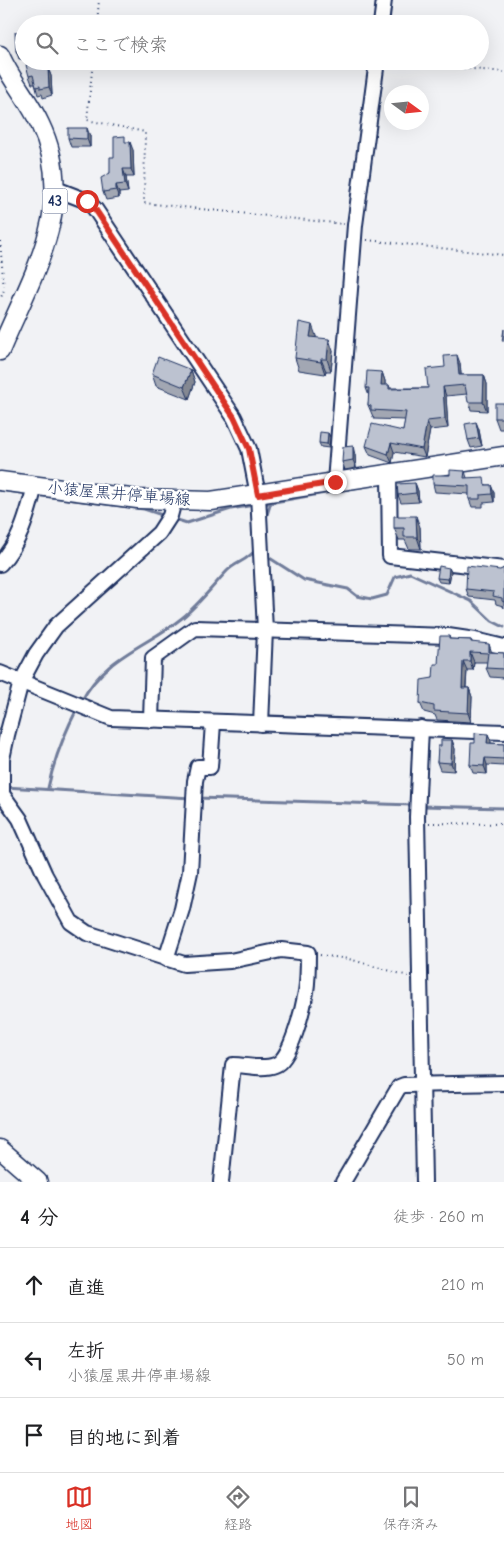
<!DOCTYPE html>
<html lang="ja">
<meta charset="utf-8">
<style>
:root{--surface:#fff;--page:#f2f2f2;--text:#202124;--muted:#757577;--line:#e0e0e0;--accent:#d93025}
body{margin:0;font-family:"Comic Neue","Klee One",sans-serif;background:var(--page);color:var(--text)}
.compass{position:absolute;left:384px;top:85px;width:45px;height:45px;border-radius:50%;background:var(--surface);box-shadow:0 5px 20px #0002;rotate:105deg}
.stop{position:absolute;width:15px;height:15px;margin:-11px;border:4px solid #d93025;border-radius:50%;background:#fff}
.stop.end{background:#d93025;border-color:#fff;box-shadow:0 1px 5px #0008}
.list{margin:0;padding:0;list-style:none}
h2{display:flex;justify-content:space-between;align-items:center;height:65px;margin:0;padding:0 20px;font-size:21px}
h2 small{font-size:16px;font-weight:400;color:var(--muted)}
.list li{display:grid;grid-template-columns:32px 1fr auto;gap:15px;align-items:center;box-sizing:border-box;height:75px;padding:0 20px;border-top:1px solid var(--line)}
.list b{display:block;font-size:19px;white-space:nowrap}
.list p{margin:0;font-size:16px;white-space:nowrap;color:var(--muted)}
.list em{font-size:16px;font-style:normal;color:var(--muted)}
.icon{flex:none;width:28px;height:28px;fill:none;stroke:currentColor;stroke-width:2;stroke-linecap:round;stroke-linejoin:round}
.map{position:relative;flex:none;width:504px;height:1182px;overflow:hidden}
.search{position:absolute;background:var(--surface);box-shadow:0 5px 20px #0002;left:15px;right:15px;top:15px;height:55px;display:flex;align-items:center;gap:12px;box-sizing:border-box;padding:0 18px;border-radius:28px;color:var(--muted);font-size:19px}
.sheet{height:290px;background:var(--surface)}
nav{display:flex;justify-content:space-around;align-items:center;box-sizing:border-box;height:70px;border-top:1px solid var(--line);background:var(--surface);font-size:14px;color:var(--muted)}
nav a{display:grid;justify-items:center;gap:2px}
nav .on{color:var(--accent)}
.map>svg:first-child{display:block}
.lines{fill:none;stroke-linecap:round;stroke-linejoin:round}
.stream{stroke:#707c9a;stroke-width:3}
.minor-casing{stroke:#1b2f5e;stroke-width:18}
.major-casing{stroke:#1b2f5e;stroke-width:21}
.path{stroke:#1b2f5e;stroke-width:2;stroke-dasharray:1 4;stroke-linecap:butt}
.minor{stroke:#fff;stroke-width:14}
.major{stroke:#fff;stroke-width:18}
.wall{fill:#a2a7b3;stroke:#1b2f5e}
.shaded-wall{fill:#848892;stroke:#1b2f5e}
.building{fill:#bcc2d0;stroke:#1b2f5e}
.route{stroke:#d93025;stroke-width:6}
.labels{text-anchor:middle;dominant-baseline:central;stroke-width:4.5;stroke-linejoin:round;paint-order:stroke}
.shield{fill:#fff;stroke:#5f6d8e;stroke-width:1}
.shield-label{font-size:15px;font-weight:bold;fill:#1b2f5e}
.street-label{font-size:16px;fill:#1b2f5e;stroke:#fff}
</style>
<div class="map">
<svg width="504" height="1182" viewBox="0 0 504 1182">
<rect width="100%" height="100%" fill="#f1f2f5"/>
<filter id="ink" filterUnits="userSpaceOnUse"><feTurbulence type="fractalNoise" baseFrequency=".02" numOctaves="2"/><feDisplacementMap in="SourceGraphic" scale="10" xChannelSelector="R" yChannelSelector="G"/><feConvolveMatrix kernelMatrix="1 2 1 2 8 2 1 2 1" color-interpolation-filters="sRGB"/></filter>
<g filter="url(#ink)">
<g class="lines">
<!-- stream -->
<g class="stream">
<path d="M 0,490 L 30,494"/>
<path d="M 36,495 L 144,509 L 165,516"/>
<path d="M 263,504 L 382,483"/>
<path d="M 174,519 L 187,523 L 231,509 L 254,505"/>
<path d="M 265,521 L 271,502"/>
<path d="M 265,555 L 304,580 L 348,589 L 357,596 L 372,599 L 387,595 L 395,577 L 410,573 L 471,601 L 492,621 L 504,627"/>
<path d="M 81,702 C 105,656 146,647 182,618 C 199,604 212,587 227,571 C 236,562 249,560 256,549"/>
<path d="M 5,787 L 191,798"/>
<path d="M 48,788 C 54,759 64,734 78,707"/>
<path d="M 197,798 L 413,805"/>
<path d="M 422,806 L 504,808"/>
</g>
<!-- minor casing -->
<g class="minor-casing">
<g id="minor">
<path d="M 381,24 L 384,0"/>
<path d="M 56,189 L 87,201 L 95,209 L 234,417 L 249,449 L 258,495 L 265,630 L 261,724"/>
<path d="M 389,475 L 390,556 L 504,569"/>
<path d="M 335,482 L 355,225 L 377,61"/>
<path d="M 174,501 L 170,516 L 159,533 L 56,626 L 36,654 L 21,682 L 7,735 L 2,759 L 2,794 L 20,819 L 45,875 L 71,922 L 87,933 L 184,964 L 230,961 L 281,950 L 308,953 C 308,966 308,979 306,992 C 303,1008 291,1060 275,1065 C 263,1070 246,1065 233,1065 L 221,1182"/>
<path d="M 0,564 C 21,541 27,516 35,486"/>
<path d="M 0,673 L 111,718 L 504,732"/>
<path d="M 151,720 L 153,658 L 195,628 L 448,636 L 475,640 L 504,647"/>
<path d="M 421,728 L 417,817 L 424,1182"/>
<path d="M 166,959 L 182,909 L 190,872 L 195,781 L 198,767 L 210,767 L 213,723"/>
<path d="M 343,1182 L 399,1087 L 404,1085 L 504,1083"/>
</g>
</g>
<!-- major casing -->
<g class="major-casing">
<g id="major">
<path d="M 0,55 C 10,79 29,100 40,124 C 79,205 31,276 0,351"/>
<path d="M 0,481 L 138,499 L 211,501 L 504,456"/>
<path d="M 0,1149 L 38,1182"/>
</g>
</g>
<!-- path -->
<g class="path">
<path d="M 97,24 L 99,0"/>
<path d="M 93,61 L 87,120 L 145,132 L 144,203 L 344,224"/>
<path d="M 389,61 L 504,72"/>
<path d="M 367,240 L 504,255"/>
<path d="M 0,241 L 4,290 L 0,300"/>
<path d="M 429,823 L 504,824"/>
<path d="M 320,955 L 349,959 L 408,976"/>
</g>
<!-- minor -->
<use href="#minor" class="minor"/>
<!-- major -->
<use href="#major" class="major"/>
</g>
<!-- wall -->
<g class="wall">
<path d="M 24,31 L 24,59 L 19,59 L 16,51 Z"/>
<path d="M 44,64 L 48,68 L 51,76 L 52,95 L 43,98 L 42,94 L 38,95 L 35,84 L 32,84 L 29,76 Z"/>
<path d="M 90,136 L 90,147 L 71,147 L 68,138 Z"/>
<path d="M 126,142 L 133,150 L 134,177 L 126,177 L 128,192 L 119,193 L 119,198 L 106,200 L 103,192 L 110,173 L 114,157 Z"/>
<path d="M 316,336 L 316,338 L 333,351 L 331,371 L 326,371 L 325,374 L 299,370 L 295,358 Z"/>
<path d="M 460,363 L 461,375 L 484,375 L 487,384 L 487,411 L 471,410 L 467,394 L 446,396 L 448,428 L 430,430 L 425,457 L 394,452 L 392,463 L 370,455 L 366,446 L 403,431 L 405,420 L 374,419 L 368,405 L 369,396 L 366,388 L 382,372 L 385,381 L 385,385 L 389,385 L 390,388 L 428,388 L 445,367 Z"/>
<path d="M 191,370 L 195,382 L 189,399 L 156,386 L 152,374 Z"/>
<path d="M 504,403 L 504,429 L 499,429 L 495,418 Z"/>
<path d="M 476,422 L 479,430 L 482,446 L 471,448 L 468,440 Z"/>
<path d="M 328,433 L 330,437 L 329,448 L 321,447 L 319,443 Z"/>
<path d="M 355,455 L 356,468 L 345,470 L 342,462 Z"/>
<path d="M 465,471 L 467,478 L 487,485 L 491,485 L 494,493 L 494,502 L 483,503 L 483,507 L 472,507 L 469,499 L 469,494 L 435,492 L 433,484 L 450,475 Z"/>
<path d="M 415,483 L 418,491 L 419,502 L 401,503 L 398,495 Z"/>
<path d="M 420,527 L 421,549 L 409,549 L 405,540 L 399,540 L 394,528 Z"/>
<path d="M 449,568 L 451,572 L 449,583 L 439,582 L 437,578 Z"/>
<path d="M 504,568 L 504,608 L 503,606 L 496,604 L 495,600 L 469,597 L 466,589 Z"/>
<path d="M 449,636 L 450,639 L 471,640 L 472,642 L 492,652 L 504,653 L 504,678 L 490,677 L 486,668 L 487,662 L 474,662 L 473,670 L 467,670 L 466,688 L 469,688 L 472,697 L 471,722 L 437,720 L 435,715 L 424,712 L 420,703 L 433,678 L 438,664 Z"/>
<path d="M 488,734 L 491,743 L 504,744 L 504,766 L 487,765 L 487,774 L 473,773 L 470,765 L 475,743 Z"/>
<path d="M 452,740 L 455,749 L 454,771 L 440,770 L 437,762 L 441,746 Z"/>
</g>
<!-- shaded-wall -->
<g class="shaded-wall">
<path d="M 48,68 L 51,76 L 52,95 L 49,87 Z"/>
<path d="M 87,128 L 90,136 L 90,147 L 87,139 Z"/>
<path d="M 130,142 L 133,150 L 134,177 L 131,169 Z"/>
<path d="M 123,169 L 126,177 L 128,192 L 125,184 Z"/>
<path d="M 116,185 L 119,193 L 119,198 L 116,190 Z"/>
<path d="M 312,325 L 316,336 L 315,349 L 310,337 Z"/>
<path d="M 329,339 L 333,351 L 331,371 L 327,359 Z"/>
<path d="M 457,355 L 460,363 L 462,384 L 459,375 Z"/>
<path d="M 321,359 L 326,371 L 325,374 L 321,362 Z"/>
<path d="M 191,370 L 195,382 L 189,399 L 184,387 Z"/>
<path d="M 382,372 L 385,381 L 385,394 L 381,385 Z"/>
<path d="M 484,375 L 487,384 L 487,411 L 483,402 Z"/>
<path d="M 443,387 L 446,396 L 448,428 L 445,419 Z"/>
<path d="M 427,421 L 430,430 L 425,457 L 422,449 Z"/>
<path d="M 476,422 L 479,430 L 482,446 L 479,438 Z"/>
<path d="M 328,433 L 330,437 L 329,448 L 327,444 Z"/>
<path d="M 391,443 L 394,452 L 392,463 L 388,454 Z"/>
<path d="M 353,446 L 355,455 L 356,468 L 353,460 Z"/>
<path d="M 415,483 L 418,491 L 419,502 L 416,493 Z"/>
<path d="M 491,485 L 494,493 L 494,502 L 492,494 Z"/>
<path d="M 416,516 L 420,527 L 421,549 L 417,537 Z"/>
<path d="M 449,568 L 451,572 L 449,583 L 448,579 Z"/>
<path d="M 489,644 L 492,653 L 489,652 Z"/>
<path d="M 470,652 L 474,662 L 473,670 L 470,661 Z"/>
<path d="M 463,661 L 467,670 L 465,697 L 462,688 Z"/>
<path d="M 469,688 L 472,697 L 471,722 L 468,713 Z"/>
<path d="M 488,734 L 491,741 L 490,751 L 487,743 Z"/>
<path d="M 452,740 L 455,749 L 454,771 L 451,763 Z"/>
<path d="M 485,758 L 487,765 L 487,774 L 484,766 Z"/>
</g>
<!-- building -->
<g class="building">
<path d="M 24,31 L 24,50 L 16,51 L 15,32 Z"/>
<path d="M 40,61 L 42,61 L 43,64 L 45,64 L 48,68 L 49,87 L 40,89 L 40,86 L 36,87 L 33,75 L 29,76 L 26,65 Z"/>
<path d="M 68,128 L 87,128 L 87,139 L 68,138 Z"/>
<path d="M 125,136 L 125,142 L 130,142 L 131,169 L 123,169 L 125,184 L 116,185 L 116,190 L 103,192 L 101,178 L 110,173 L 110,157 L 114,157 L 114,137 Z"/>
<path d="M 299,322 L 312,325 L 310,337 L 329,339 L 327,359 L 321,359 L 321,362 L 295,358 Z"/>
<path d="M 504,329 L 504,341 L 502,341 Z"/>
<path d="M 457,355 L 459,375 L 484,375 L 483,402 L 468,402 L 465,385 L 443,387 L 445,419 L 427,421 L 422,449 L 391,443 L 388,454 L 366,446 L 372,424 L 403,431 L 406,412 L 371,410 L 371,406 L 368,405 L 369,388 L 366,388 L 367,371 L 382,372 L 381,385 L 389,385 L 389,389 L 428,388 L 426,369 L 445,367 L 444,356 Z"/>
<path d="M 158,357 L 191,370 L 184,387 L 152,374 Z"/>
<rect x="495" y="403" width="9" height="15"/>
<path d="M 476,422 L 479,438 L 468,440 L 465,424 Z"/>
<path d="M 320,432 L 328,433 L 327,444 L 319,443 Z"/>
<path d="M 353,446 L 353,460 L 342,462 L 343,447 Z"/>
<path d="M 450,470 L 465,471 L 464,478 L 484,477 L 485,485 L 491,485 L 492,494 L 480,495 L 480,499 L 469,499 L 469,486 L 433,484 L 433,475 L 450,475 Z"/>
<path d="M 415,483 L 416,493 L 398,495 L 397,484 Z"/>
<path d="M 394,516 L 416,516 L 417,537 L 404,537 L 404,528 L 394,528 Z"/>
<path d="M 439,566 L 449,568 L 448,579 L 437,578 Z"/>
<path d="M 467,566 L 500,570 L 504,568 L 504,602 L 502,601 L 502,598 L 493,596 L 494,592 L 466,589 Z"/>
<path d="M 440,636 L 449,636 L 449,639 L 471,640 L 471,642 L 489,644 L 489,652 L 504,653 L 504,669 L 486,668 L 488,653 L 470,652 L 470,661 L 463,661 L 462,688 L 469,688 L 468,713 L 434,711 L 434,706 L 420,703 L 421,680 L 433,678 L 434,664 L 438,664 Z"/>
<path d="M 475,733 L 488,734 L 487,743 L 504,744 L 504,759 L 485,758 L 484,766 L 470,765 L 471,743 L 475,743 Z"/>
<path d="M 441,740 L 452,740 L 451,763 L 437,762 L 438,746 L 441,746 Z"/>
</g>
</g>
<g class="lines" filter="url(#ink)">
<!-- route -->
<path class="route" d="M 87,201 L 95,209 L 234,417 L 249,449 L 258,495 L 335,482"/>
</g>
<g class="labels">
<!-- shield labels -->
<rect class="shield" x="42.5" y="188.5" width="25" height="25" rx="4"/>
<g class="shield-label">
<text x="55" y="201">43</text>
</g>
<!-- street labels -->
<g class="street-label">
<text transform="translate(119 494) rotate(5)">小猿屋黒井停車場線</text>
</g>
</g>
</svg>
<svg class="compass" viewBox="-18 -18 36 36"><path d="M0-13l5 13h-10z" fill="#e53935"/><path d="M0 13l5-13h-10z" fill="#757577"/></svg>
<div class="stop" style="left:87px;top:201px"></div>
<div class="stop end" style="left:335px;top:482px"></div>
<div class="search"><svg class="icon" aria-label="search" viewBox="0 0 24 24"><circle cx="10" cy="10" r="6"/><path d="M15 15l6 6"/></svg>ここで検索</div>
</div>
<section class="sheet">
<h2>4 分<small>徒歩 · 260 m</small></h2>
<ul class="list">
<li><svg class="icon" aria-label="ahead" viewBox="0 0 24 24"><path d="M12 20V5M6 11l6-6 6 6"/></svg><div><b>直進</b></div><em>210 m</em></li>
<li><svg class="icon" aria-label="left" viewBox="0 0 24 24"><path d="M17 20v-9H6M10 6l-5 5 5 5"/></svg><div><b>左折</b><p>小猿屋黒井停車場線</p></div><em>50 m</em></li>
<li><svg class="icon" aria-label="arrive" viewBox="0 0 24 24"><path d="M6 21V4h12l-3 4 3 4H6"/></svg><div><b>目的地に到着</b></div></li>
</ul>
</section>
<nav>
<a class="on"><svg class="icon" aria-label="map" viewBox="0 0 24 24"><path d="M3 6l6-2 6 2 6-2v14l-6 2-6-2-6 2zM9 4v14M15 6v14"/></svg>地図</a>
<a><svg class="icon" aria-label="directions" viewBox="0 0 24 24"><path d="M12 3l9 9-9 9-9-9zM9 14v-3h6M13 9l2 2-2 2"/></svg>経路</a>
<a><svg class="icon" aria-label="saved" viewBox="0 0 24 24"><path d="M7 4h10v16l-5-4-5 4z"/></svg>保存済み</a>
</nav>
